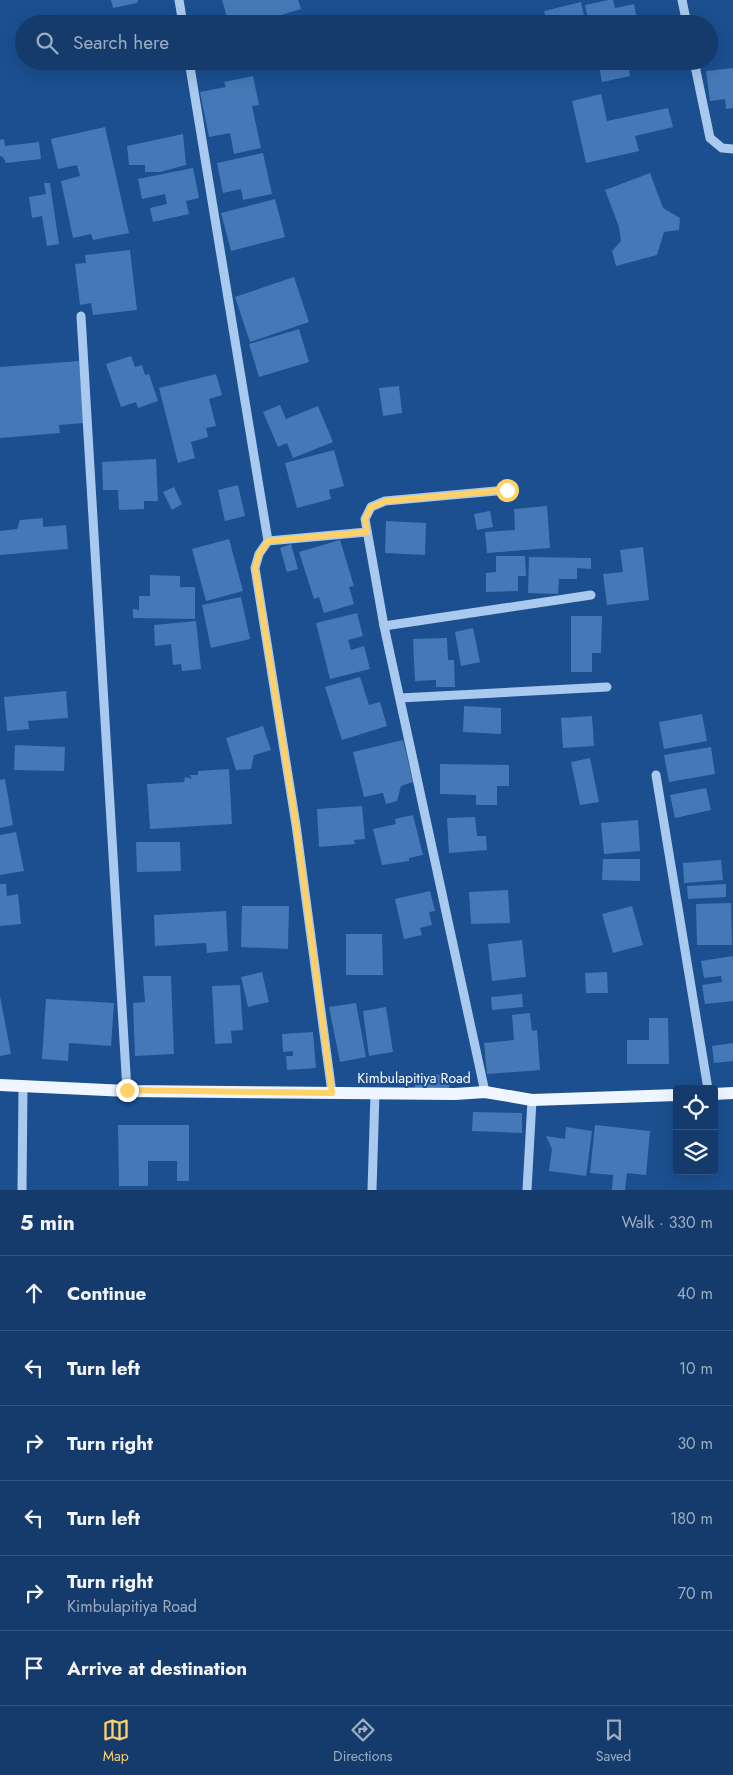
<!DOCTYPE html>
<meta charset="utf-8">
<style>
:root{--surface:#143b6b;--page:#214673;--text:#f1f3f6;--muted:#9dadc1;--line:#33557e;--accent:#ffd166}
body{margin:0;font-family:Jost,sans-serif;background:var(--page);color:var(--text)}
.controls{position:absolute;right:15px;bottom:15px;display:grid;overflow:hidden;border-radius:5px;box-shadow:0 5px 20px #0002}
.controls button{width:45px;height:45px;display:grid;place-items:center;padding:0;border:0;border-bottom:1px solid var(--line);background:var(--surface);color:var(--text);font:25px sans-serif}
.stop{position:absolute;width:15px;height:15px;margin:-11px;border:4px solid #ffd166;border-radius:50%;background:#fff}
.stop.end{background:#ffd166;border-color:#fff;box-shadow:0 1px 5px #0008}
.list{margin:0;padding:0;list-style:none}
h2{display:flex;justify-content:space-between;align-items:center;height:65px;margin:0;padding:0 20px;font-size:21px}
h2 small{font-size:16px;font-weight:400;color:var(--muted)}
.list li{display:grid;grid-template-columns:32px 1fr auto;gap:15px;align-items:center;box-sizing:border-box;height:75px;padding:0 20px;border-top:1px solid var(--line)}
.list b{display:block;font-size:19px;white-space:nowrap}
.list p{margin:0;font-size:16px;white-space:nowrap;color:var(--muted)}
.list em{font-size:16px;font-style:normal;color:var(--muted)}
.icon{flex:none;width:28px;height:28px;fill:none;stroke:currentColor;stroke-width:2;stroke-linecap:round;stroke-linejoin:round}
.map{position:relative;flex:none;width:733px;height:1190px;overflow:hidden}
.search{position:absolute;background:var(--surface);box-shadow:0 5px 20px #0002;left:15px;right:15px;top:15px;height:55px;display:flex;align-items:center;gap:12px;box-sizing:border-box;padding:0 18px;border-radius:28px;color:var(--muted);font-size:19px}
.sheet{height:515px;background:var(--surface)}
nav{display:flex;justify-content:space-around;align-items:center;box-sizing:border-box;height:70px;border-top:1px solid var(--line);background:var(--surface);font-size:14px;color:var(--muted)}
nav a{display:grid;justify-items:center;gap:2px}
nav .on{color:var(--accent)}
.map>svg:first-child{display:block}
.building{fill:#4478b7}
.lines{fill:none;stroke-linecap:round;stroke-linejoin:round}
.minor{stroke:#a9c9ee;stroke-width:9}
.major{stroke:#f0f6ff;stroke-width:12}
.route{stroke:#ffd166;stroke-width:6}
.labels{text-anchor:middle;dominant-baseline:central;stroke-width:4;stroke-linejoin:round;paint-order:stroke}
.street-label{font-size:14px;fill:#fff;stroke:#1b4f8f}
</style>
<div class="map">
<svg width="733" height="1190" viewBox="0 0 733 1190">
<rect width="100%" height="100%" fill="#1b4f8f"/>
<!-- building -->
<g class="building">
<path d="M 111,0 L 138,0 L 137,3 L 113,8 Z"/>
<path d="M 222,0 L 298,0 L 301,9 L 278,16 L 280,24 L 229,24 Z"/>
<path d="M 609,0 L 613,0 L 615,8 L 634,4 L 638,24 L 589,24 L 585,5 Z"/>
<path d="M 581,2 L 586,24 L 548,24 L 544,11 Z"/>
<path d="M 598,61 L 634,61 L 628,65 L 630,76 L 602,82 Z"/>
<path d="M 733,68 L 733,108 L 726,109 L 725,99 L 710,101 L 706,71 Z"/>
<path d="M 253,76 L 259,105 L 252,106 L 261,148 L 234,154 L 230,133 L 209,137 L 200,92 L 226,87 L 224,82 Z"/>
<path d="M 601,94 L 607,121 L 668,108 L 673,127 L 635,136 L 639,151 L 586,163 L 572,101 Z"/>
<path d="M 105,127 L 129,233 L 93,240 L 91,234 L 73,238 L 61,181 L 80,176 L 77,165 L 58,169 L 51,139 Z"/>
<path d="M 183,134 L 186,165 L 160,172 L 145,172 L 145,165 L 129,165 L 127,146 Z"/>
<path d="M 4,139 L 5,146 L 39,142 L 41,159 L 6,163 L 3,157 L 0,156 L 0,140 Z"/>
<path d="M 263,153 L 272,194 L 243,200 L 241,189 L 223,193 L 217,163 Z"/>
<path d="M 193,168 L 199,198 L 186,201 L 189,214 L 153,222 L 150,208 L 167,204 L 165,194 L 142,199 L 138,179 Z"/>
<path d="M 650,173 L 663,208 L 680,218 L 679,230 L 664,232 L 657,255 L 616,266 L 612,251 L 621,241 L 619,227 L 605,190 Z"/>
<path d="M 44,183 L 50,183 L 59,244 L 47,246 L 42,216 L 32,218 L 29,197 L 46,194 Z"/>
<path d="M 275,199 L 285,237 L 231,251 L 221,213 Z"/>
<path d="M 130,250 L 137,310 L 93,315 L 91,303 L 80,305 L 75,264 L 86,263 L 85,255 Z"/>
<path d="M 294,277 L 309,322 L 250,342 L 235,297 Z"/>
<path d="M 299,329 L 309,362 L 259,377 L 249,344 Z"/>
<path d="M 131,356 L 135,367 L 142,365 L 145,375 L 149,374 L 158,401 L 138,408 L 136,402 L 121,407 L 106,364 Z"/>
<path d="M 79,361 L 84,423 L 59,425 L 60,433 L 0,438 L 0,367 Z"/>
<path d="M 216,374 L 222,395 L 209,399 L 216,426 L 206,428 L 208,437 L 191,442 L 195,458 L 178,463 L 159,388 Z"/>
<path d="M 399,386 L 402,413 L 383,416 L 379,388 Z"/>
<path d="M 280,405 L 286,419 L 318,406 L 333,442 L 293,458 L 287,443 L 278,447 L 263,412 Z"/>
<path d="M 334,450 L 344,486 L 329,490 L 331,499 L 297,508 L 285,463 Z"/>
<path d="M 156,459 L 158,501 L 144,501 L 144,509 L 119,510 L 118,490 L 103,490 L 102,462 Z"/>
<path d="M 238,485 L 245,516 L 225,521 L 218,490 Z"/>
<path d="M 174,487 L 182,504 L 172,510 L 163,492 Z"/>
<path d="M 547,506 L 550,548 L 487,553 L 485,532 L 515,530 L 514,509 Z"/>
<path d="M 490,511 L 493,527 L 477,530 L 474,514 Z"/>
<path d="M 43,518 L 43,527 L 66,525 L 68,549 L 0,555 L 0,531 L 17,529 L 20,520 Z"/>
<path d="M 386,521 L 426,523 L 425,555 L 385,553 Z"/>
<path d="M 229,539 L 243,591 L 206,601 L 192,549 Z"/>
<path d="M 340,540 L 354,586 L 349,587 L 354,604 L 324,613 L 319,597 L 314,599 L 299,552 Z"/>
<path d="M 291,544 L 298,569 L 287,572 L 280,548 Z"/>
<path d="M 643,547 L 649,600 L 607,605 L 603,574 L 623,572 L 620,550 Z"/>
<path d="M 496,556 L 525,556 L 526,576 L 518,576 L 518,591 L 486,592 L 486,573 L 496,572 Z"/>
<path d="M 529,557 L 591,558 L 591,569 L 577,568 L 577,579 L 559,579 L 558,594 L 528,593 Z"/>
<path d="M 150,575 L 180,576 L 180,587 L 195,587 L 195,619 L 133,618 L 133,609 L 139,610 L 139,596 L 150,596 Z"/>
<path d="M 241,597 L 250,639 L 211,648 L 202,605 Z"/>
<path d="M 357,613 L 363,636 L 348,640 L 351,650 L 364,646 L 370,669 L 330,679 L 316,623 Z"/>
<path d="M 571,616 L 602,616 L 601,653 L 592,653 L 592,672 L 571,672 Z"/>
<path d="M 196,621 L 201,669 L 182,671 L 181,664 L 173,665 L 171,644 L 155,646 L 154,625 Z"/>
<path d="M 473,628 L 480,662 L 461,666 L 455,632 Z"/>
<path d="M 447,638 L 448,660 L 454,660 L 455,687 L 436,687 L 436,680 L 415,681 L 413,639 Z"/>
<path d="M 360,677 L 369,705 L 380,702 L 387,726 L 342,740 L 325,687 Z"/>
<path d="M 66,691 L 68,718 L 28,721 L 29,729 L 7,731 L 4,697 Z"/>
<path d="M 464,706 L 501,708 L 501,734 L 463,732 Z"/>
<path d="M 702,714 L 707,741 L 664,749 L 659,722 Z"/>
<path d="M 592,716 L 594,746 L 563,748 L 561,718 Z"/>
<path d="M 263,726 L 271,750 L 254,755 L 251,769 L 236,770 L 226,738 Z"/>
<path d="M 403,740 L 413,782 L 401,786 L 397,801 L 386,804 L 383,793 L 364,797 L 353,752 Z"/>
<path d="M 15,745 L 65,747 L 64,771 L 14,770 Z"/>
<path d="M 711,747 L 715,774 L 669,782 L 664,755 Z"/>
<path d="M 590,758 L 599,802 L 580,805 L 571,762 Z"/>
<path d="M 440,764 L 509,765 L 509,786 L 497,786 L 497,805 L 476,805 L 476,795 L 440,794 Z"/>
<path d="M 229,769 L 232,824 L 150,829 L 147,784 L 184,782 L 185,777 L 192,779 L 190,775 L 198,775 L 198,771 Z"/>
<path d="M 5,779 L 13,825 L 0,828 L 0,780 Z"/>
<path d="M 706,788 L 711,810 L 675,818 L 670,795 Z"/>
<path d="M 362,806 L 365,839 L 354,840 L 355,844 L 319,847 L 317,809 Z"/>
<path d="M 413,815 L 423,855 L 409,858 L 409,861 L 382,865 L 373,829 L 396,824 L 395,819 Z"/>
<path d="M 475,817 L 477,836 L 486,836 L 487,850 L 449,853 L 447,818 Z"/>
<path d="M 638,820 L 640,851 L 604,854 L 601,823 Z"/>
<path d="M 16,832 L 24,871 L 0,875 L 0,835 Z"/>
<path d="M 136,842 L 180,842 L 181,871 L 137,872 Z"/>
<path d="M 603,859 L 640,859 L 640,881 L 602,880 Z"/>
<path d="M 721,860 L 723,880 L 684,883 L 683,863 Z"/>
<path d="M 0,884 L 6,884 L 7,896 L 18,894 L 21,924 L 0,926 Z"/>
<path d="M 726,884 L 726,897 L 688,899 L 687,886 Z"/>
<path d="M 508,890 L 510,923 L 471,924 L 469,892 Z"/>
<path d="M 430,891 L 435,911 L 429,912 L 432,925 L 420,928 L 422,935 L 404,939 L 395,899 Z"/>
<path d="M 731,903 L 732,945 L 697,945 L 696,904 Z"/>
<path d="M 242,906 L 289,906 L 288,949 L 241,947 Z"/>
<path d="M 632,906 L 643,945 L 613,953 L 602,914 Z"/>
<path d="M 226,911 L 228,951 L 207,953 L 206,943 L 155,946 L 154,915 Z"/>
<path d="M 346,934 L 382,934 L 383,975 L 346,975 Z"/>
<path d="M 522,940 L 526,977 L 492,981 L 488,944 Z"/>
<path d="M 733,956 L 733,1001 L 705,1004 L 702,985 L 722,982 L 721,976 L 704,978 L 701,961 Z"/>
<path d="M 262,972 L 269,1002 L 248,1007 L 241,977 Z"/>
<path d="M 607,972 L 608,993 L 586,993 L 585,973 Z"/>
<path d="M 143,976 L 171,976 L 174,1054 L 135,1056 L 133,1003 L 145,1002 Z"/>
<path d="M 240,985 L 243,1030 L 231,1031 L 232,1043 L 215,1044 L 212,986 Z"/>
<path d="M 522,994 L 523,1007 L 492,1010 L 491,997 Z"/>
<path d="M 0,996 L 11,1054 L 0,1056 Z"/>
<path d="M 46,999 L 114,1003 L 111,1046 L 69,1043 L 68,1061 L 42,1059 Z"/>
<path d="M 356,1003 L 366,1057 L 340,1062 L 329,1007 Z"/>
<path d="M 386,1007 L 393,1052 L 369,1056 L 363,1011 Z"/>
<path d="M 530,1013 L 532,1031 L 537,1030 L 540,1070 L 487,1074 L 484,1043 L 514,1040 L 512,1015 Z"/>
<path d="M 649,1018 L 668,1018 L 669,1064 L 627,1064 L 627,1040 L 649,1040 Z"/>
<path d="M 313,1032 L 316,1068 L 287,1070 L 286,1056 L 293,1056 L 293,1051 L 283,1052 L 282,1034 Z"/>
<path d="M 733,1043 L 733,1061 L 714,1063 L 712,1046 Z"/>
<path d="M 415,1074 L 450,1075 L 449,1092 L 415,1091 Z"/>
<path d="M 473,1112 L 522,1113 L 522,1133 L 472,1131 Z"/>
<path d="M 118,1125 L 189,1125 L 189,1181 L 177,1181 L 177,1161 L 148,1161 L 148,1186 L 119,1186 Z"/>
<path d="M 595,1125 L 650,1131 L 646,1175 L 627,1173 L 625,1190 L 612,1190 L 613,1175 L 590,1173 Z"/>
<path d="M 566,1127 L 592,1131 L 586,1176 L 549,1171 L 552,1149 L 546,1136 L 565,1139 Z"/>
</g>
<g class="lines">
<!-- minor -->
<g class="minor">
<path d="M 179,0 L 183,24"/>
<path d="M 682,0 L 687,24"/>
<path d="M 189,61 L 268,541 L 259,554 L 255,568 L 296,825 L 332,1093"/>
<path d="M 694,61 L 710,138 L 722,148 L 733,149"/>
<path d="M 81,316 L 127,1091"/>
<path d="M 268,541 L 367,532"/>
<path d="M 384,626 L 591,595"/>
<path d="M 400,698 L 607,687"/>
<path d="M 656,775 L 708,1089"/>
<path d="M 485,1092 L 384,626 L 365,519 L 371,507 L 385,501 L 507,490"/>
<path d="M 22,1190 L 23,1086"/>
<path d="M 372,1190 L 375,1093"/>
<path d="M 527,1190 L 532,1100"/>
</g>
<!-- major -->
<g class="major">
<path d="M 0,1085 L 127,1091 L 455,1094 L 485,1092 L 532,1100 L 677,1095"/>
<path d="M 714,1094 L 733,1093"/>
</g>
</g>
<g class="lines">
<!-- route -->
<path class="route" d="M 127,1090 L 332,1093 L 296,825 L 255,568 L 259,554 L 268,541 L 367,532 L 365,519 L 371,507 L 386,501 L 507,490"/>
</g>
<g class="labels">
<!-- street labels -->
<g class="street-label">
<text x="414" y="1078">Kimbulapitiya Road</text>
</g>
</g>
</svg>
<div class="controls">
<button><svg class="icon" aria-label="locate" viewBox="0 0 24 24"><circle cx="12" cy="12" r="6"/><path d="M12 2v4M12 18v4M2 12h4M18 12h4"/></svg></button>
<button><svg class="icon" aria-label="layers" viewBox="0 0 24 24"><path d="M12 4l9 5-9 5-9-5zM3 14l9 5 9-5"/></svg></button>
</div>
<div class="stop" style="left:507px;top:490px"></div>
<div class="stop end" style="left:127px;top:1090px"></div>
<div class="search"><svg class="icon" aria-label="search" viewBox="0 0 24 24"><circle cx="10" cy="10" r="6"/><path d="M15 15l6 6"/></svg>Search here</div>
</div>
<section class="sheet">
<h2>5 min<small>Walk · 330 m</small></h2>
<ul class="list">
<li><svg class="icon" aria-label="ahead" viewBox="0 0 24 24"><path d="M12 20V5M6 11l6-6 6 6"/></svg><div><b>Continue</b></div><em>40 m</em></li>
<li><svg class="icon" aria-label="left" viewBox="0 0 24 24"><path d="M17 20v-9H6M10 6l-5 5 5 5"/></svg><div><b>Turn left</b></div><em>10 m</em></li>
<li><svg class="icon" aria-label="right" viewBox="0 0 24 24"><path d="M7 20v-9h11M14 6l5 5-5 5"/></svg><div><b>Turn right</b></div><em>30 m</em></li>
<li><svg class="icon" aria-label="left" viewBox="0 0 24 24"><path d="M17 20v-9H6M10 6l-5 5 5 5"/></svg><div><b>Turn left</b></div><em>180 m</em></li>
<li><svg class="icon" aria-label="right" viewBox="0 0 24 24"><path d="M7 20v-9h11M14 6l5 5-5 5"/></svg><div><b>Turn right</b><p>Kimbulapitiya Road</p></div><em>70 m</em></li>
<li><svg class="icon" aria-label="arrive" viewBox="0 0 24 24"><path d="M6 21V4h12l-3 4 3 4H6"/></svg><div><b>Arrive at destination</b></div></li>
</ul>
</section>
<nav>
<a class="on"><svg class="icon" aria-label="map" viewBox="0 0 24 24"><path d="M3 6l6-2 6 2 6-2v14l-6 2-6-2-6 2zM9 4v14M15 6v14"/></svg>Map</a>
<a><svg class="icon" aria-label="directions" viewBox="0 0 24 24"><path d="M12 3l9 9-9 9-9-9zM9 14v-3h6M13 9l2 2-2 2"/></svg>Directions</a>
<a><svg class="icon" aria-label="saved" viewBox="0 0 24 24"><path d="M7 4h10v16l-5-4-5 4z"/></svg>Saved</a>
</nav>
